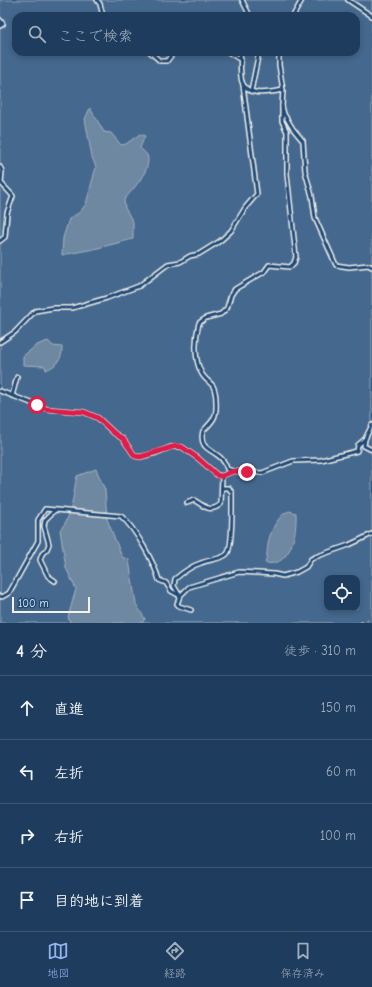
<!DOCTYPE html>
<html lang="ja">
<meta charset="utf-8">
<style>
:root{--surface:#1e3d5e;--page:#264464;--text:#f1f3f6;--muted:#a1aebc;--line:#3c5673;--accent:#95b2f1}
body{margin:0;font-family:"Comic Neue","Klee One",sans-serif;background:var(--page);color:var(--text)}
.controls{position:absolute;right:12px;bottom:12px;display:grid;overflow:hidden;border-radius:8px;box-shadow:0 2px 6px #0003}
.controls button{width:36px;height:36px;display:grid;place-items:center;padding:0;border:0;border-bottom:1px solid var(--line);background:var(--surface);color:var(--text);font:20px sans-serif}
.scale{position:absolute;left:12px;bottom:10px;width:78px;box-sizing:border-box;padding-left:4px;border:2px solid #f4f1e8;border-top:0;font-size:11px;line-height:14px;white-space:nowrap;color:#f4f1e8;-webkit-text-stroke:3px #1f4a7a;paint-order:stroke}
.stop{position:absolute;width:12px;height:12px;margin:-9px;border:3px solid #e11d48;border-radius:50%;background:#fff}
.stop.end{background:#e11d48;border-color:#fff;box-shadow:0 1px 4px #0008}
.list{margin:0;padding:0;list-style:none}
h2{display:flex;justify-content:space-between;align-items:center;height:52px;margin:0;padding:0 16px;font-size:17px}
h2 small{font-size:13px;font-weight:400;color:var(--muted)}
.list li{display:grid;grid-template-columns:26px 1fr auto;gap:12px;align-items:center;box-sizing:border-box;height:64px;padding:0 16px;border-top:1px solid var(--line)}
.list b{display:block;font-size:15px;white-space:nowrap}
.list em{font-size:13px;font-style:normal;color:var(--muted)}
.icon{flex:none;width:22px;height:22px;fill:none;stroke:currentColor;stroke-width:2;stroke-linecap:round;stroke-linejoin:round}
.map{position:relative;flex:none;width:372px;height:623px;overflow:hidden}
.search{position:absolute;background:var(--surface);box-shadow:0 2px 6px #0003;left:12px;right:12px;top:12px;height:44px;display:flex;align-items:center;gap:10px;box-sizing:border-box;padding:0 14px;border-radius:12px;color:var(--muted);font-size:15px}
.sheet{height:308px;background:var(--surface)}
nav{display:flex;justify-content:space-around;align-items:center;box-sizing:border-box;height:56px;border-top:1px solid var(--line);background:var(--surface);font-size:11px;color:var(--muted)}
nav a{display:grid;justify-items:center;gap:2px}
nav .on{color:var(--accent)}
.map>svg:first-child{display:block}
.green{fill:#45688e;stroke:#9cacbb;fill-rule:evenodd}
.water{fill:#6e88a2;stroke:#a4b2be}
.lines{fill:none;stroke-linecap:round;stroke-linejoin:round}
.lane-casing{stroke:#f4f1e8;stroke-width:6}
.path{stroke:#f4f1e8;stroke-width:1;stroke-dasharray:4 3;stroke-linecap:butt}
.lane{stroke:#1f4a7a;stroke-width:3}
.route{stroke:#e11d48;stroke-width:5}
</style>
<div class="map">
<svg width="372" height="623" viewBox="0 0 372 623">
<rect width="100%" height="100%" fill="#28517e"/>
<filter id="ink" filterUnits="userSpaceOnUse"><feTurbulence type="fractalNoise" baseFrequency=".025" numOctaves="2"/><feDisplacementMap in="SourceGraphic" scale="8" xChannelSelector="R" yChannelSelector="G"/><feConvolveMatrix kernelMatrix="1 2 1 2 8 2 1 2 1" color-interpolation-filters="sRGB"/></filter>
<g filter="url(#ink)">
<!-- green -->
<path class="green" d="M 0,0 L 372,0 L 372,623 L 0,623 ZM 16,16 L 356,16 L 356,52 L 16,52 ZM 327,578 L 357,578 L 357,608 L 327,608 Z"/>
<!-- water -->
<g class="water">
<path d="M 90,108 L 104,132 L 111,133 L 121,145 L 126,144 L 140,134 L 145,136 L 140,148 C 142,150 146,153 147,155 C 153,169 132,190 124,200 L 125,208 L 133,222 L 133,239 L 94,249 L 62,255 L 63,238 L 69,219 L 80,212 L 86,204 L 96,167 L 92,157 L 85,119 Z"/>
<path d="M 48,341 L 53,346 L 62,347 C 63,359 56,366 46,370 L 45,366 L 23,365 L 23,356 L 37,345 Z"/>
<path d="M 96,469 L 105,490 L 107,519 L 122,557 L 129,560 L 136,604 L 145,619 L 142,623 L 70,623 L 68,617 L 76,589 L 66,568 L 60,530 C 73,516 73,493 77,476 Z"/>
<path d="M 289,511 L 296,513 C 297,533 291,568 265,563 C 267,557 267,551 268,545 C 269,533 278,515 289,511 Z"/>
</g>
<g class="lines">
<!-- lane casing -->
<g class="lane-casing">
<g id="lane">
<path d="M 97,0 L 100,4 L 103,16"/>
<path d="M 242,0 L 250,16"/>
<path d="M 348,0 L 372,16"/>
<path d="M 293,16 L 302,0"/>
<path d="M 0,20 L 3,24 L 0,26"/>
<path d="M 150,52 L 160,61 L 167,61 L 174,52"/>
<path d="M 228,52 L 241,60"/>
<path d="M 240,52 C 241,60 240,69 241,77 C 243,98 268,93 283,90 L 282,106 L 284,114 L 293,129 L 303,141 L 305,171 L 312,196 L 315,218 L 336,265 L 349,267 L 368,265 L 372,267"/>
<path d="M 279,52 L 279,65 L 283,90"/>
<path d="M 251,91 L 259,52"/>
<path d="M 0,167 L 2,171 L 1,183 L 13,196 L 7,213 L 5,237 L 0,241"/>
<path d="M 0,342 L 15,332 L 35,311 L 53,308 L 72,308 L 107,298 L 139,286 L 168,264 L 180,262 L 190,256 L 199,254 L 220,241 L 231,231 L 245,208 L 257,194 L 243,85"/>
<path d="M 0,391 L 47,409 L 84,412 L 98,418 L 114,433 L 123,439 L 135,456 L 140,457 L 156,453 L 171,447 L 182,447 L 199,459 L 217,475 L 222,476 L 233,471 L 262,473 L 293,461 L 321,460 L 357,451 L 358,445 L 365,439 L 372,425"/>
<path d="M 12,396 L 17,377"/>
<path d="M 365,439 L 364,446 L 372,450"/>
<path d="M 233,471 L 227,469 C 222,448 197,454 203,431 C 214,420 217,417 216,401 C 216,397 215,390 213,386 C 209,381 203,378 201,372 C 194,358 195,338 199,323 L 206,318 L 221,314 L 227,308 L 231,295 L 235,289 L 264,272 L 269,265 L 290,267 L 294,263 L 296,257 L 287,174 L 287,132 L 282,121 L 282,106"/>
<path d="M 187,503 L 194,500 C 205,507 210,513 221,504 L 222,476"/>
<path d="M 55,510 L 45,520 L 44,526 L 49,544 L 47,549 L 42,554 L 40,560 L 48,576 L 55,581"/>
<path d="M 0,596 L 2,597 L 9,593 L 38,541 L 38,520 L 45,509 L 121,516 C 135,528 154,562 159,580 L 166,583 L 171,591 L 180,596"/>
<path d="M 180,596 L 174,586 L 175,579 C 182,573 191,566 201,563 C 207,560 223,559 227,554 C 233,548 232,503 232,493 L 229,488 L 222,488"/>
<path d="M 191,610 L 179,606 L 177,604 L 180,596 L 189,587 L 239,572 L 274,574 L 283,576 L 297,572 L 306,567 L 311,559 L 315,557 L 349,545 L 372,534"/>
</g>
</g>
<!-- path -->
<path class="path" d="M 359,623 L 372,618"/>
<!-- lane -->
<use href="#lane" class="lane"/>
</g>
</g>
<g class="lines" filter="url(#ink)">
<!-- route -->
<path class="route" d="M 37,405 L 46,409 L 84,412 L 98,418 L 114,433 L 123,439 L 135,456 L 140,457 L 176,446 L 182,447 L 199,459 L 218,476 L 222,476 L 234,471 L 247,472"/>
</g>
</svg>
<div class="controls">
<button><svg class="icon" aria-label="locate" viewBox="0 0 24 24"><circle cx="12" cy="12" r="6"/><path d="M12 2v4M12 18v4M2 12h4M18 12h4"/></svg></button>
</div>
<div class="scale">100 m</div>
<div class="stop" style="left:37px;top:405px"></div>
<div class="stop end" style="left:247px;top:472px"></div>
<div class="search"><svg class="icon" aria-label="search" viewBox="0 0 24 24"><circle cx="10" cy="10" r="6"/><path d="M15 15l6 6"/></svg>ここで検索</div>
</div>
<section class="sheet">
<h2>4 分<small>徒歩 · 310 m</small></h2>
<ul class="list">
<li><svg class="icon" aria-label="ahead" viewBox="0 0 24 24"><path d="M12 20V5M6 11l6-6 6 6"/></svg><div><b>直進</b></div><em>150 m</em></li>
<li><svg class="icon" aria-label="left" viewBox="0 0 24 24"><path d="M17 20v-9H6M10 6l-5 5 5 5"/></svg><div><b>左折</b></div><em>60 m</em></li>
<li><svg class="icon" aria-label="right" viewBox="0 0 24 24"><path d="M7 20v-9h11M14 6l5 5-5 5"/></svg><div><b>右折</b></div><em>100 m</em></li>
<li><svg class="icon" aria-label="arrive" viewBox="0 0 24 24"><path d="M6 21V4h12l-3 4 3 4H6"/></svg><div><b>目的地に到着</b></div></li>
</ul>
</section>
<nav>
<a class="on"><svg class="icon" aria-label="map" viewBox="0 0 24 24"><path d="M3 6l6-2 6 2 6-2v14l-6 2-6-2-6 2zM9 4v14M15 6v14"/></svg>地図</a>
<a><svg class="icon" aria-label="directions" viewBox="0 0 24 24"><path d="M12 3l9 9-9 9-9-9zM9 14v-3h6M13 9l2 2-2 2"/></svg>経路</a>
<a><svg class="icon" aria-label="saved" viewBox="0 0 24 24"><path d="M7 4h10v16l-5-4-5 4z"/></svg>保存済み</a>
</nav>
